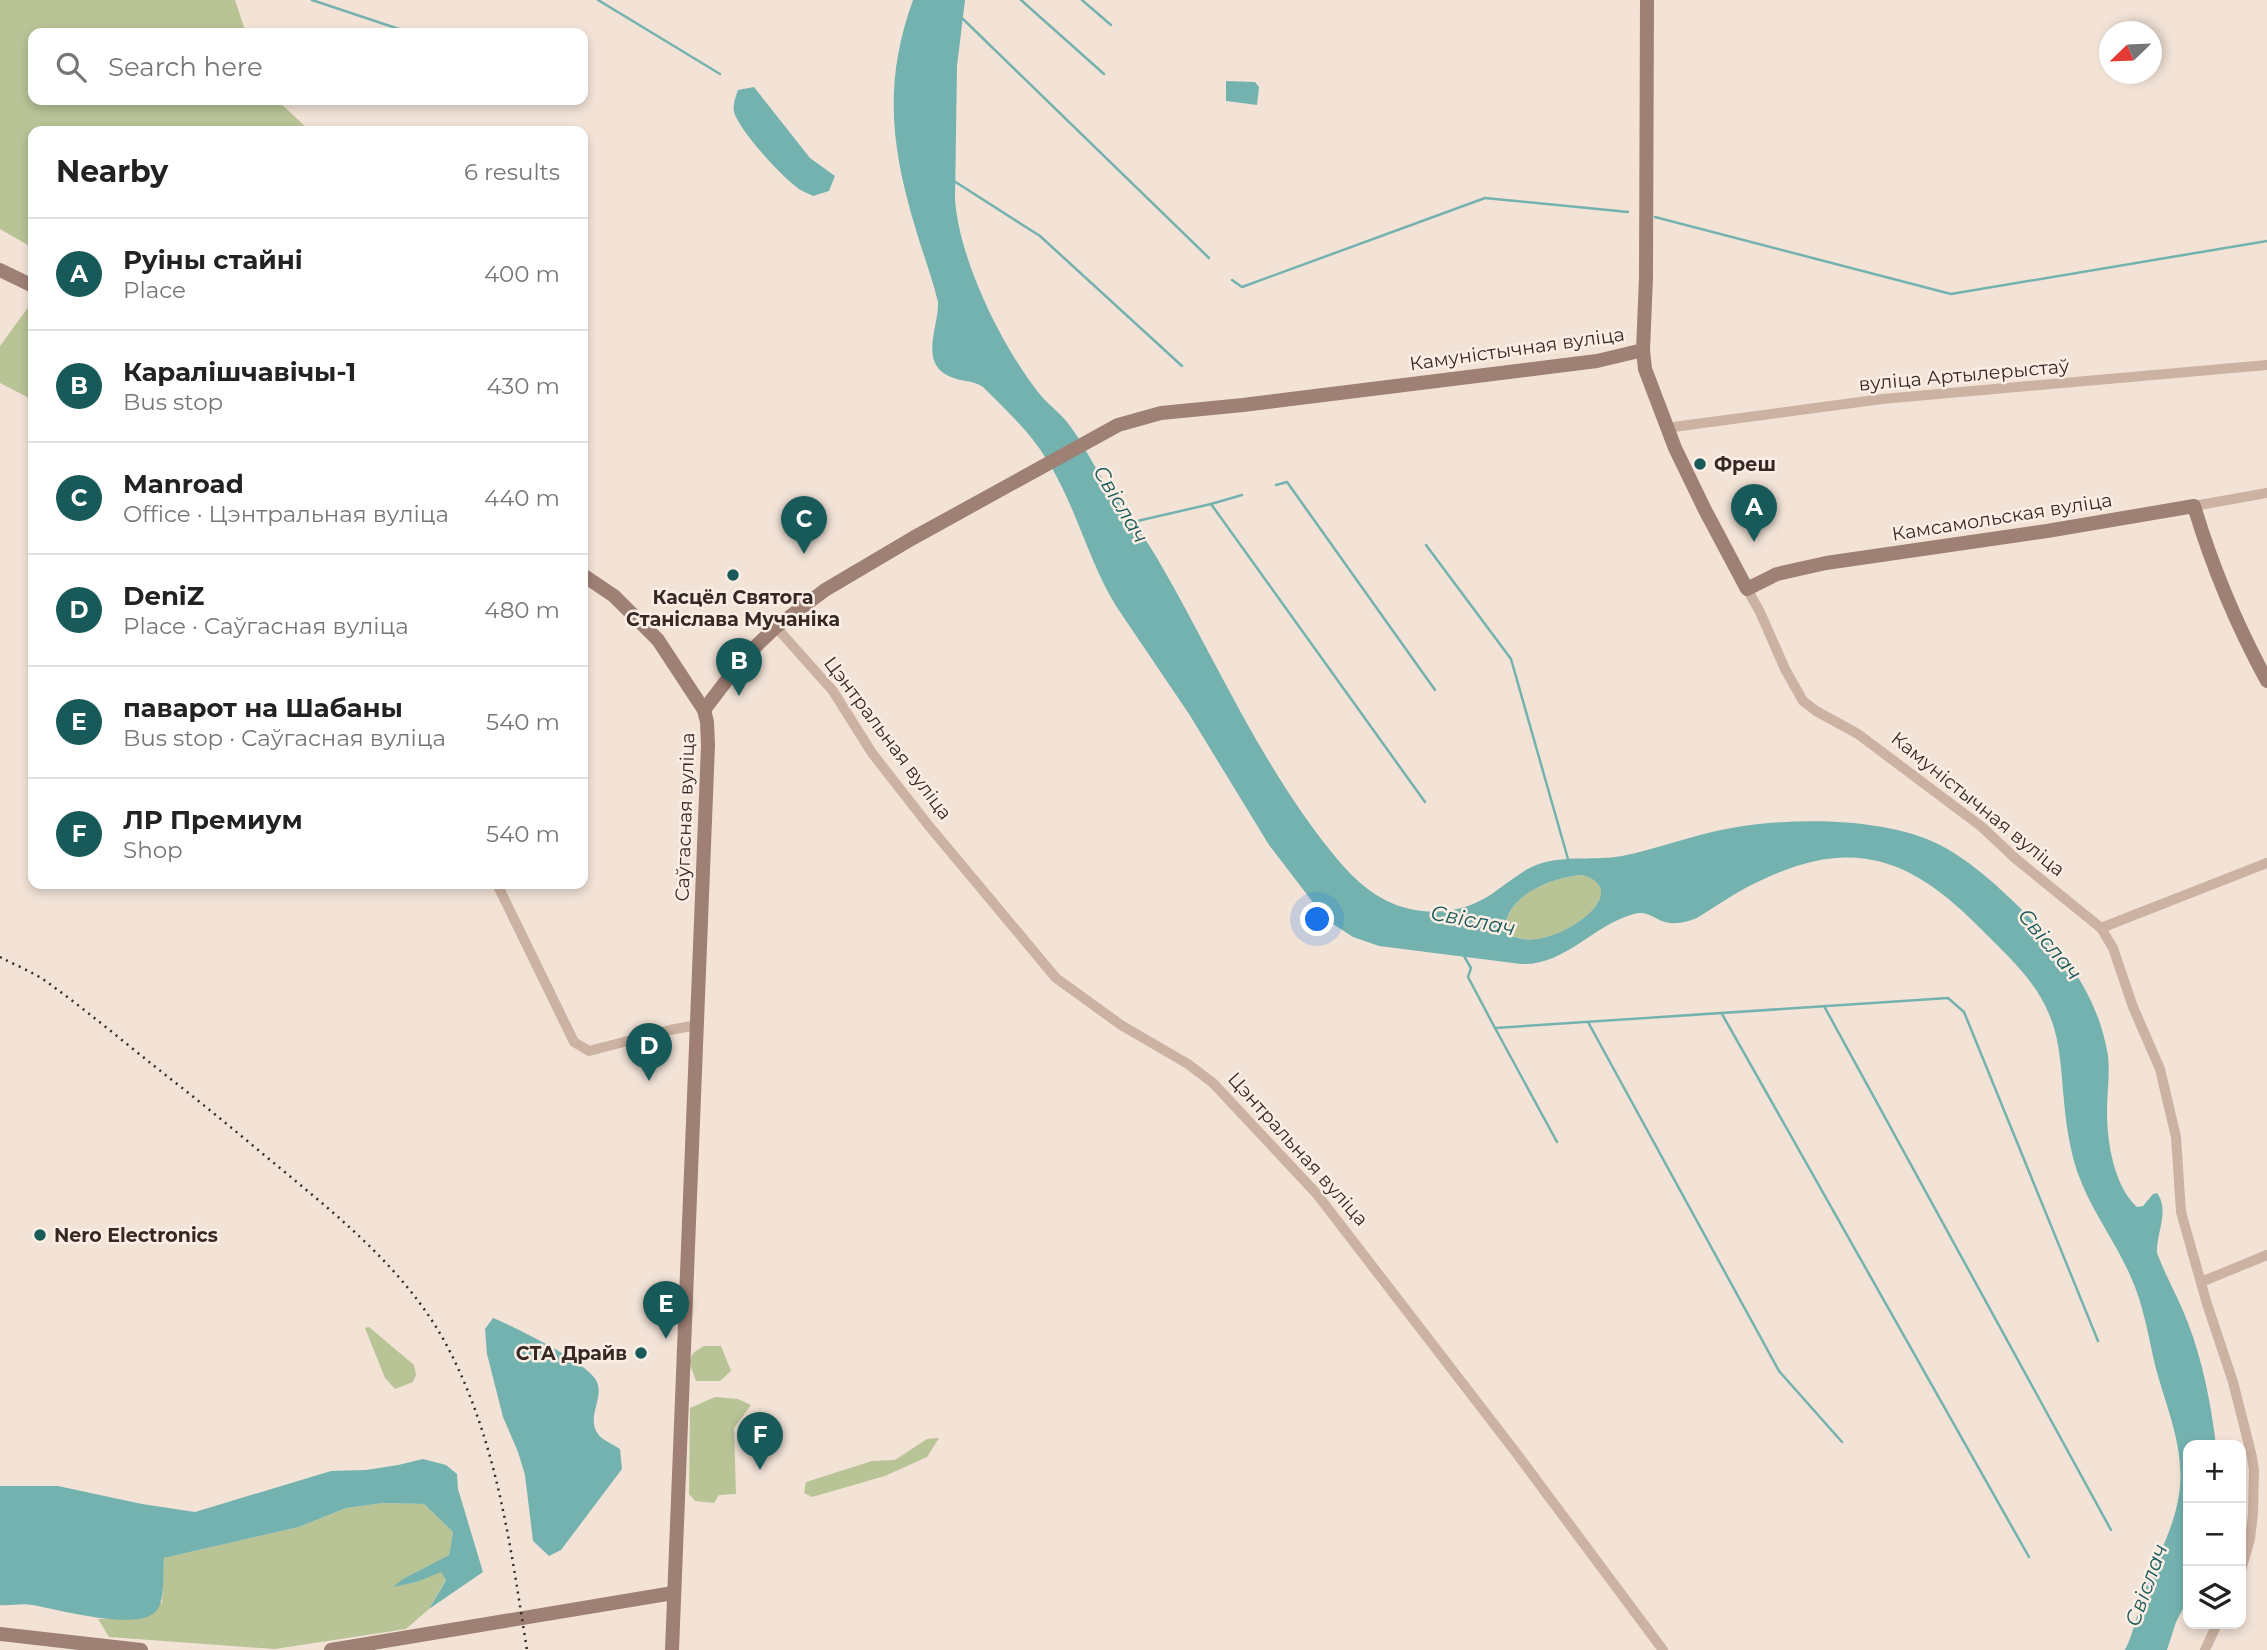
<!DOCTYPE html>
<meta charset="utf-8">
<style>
:root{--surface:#fff;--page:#f2f2f2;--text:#222;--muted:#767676;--line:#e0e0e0;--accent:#185a59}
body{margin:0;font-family:Montserrat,sans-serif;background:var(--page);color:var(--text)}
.controls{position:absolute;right:21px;bottom:21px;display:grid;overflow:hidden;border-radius:14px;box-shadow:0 4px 10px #0003}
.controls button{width:63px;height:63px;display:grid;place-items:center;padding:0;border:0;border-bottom:2px solid var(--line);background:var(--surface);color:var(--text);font:35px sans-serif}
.compass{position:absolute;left:2099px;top:21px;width:63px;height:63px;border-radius:50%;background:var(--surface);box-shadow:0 4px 10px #0003;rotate:247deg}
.you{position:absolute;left:1318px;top:920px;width:24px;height:24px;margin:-18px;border:5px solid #fff;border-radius:50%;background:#1a73e8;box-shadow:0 0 0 10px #1a73e833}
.badge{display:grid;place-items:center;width:46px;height:46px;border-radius:50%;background:var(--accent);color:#fff;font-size:23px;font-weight:700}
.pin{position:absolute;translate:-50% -58px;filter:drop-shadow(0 2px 4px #0008)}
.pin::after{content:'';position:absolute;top:37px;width:24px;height:21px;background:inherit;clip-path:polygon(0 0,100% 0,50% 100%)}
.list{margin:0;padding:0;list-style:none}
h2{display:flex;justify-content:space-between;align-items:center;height:91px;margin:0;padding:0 28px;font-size:30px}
h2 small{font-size:23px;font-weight:400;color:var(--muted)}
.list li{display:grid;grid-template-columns:46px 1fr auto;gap:21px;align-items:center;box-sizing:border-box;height:112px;padding:0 28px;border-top:2px solid var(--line)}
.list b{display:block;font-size:26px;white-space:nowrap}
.list p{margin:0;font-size:23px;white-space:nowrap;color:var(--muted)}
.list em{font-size:23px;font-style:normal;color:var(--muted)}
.icon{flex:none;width:38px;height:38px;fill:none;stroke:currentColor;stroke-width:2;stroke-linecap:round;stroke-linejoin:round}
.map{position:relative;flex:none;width:2267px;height:1650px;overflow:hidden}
.search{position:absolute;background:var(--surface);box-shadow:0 4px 10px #0003;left:28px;top:28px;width:560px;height:77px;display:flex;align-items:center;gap:18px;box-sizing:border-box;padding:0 24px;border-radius:14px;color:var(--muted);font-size:26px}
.panel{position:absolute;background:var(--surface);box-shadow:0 4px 10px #0003;left:28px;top:126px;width:560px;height:763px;border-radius:14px}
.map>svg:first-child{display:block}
.green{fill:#b8c396}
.water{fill:#74b2af;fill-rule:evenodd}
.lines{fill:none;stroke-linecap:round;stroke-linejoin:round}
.stream{stroke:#74b2af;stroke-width:2.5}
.street{stroke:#ccb2a2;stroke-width:10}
.secondary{stroke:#9f8074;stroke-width:14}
.rail{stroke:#362925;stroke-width:2.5;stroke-dasharray:2 5;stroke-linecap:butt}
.poi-dot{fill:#185a59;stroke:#fbeee4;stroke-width:2.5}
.labels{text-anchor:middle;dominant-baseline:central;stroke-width:5;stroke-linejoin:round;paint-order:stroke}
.street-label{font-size:19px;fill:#362925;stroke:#fbeee4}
.poi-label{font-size:19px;font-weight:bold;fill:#362925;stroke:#fbeee4;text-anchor:start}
.water-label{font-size:21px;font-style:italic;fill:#185a59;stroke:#fbeee4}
</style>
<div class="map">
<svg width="2267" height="1650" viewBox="0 0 2267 1650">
<rect width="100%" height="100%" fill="#f3e3d7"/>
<!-- green -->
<g class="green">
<path d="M 0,0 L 235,0 L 246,33 L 33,33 L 33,100 L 277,100 L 310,131 L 33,131 L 33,248 L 0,229 Z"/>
<path d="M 29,306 L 33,307 L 33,400 L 0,383 L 0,346 Z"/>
<path d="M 1582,875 C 1645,893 1533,965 1505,930 C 1505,895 1553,877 1582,875 Z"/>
<path d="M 369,1327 L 414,1365 L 416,1375 L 413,1382 L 395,1389 L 385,1378 L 365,1328 Z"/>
<path d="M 704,1346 L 721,1346 L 731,1371 L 720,1381 L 696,1381 L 689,1362 L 693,1353 Z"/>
<path d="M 715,1397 L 738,1399 L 751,1405 L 734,1428 L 736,1494 L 719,1495 L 714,1503 L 695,1501 L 689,1494 L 690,1408 Z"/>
<path d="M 939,1438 L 927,1457 L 885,1476 L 812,1497 L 804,1493 L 806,1482 L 872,1461 L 895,1460 L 927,1439 Z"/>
<path d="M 383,1503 L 424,1504 L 453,1532 L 449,1555 L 404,1579 L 395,1586 L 417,1582 L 441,1571 L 446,1579 L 429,1609 L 406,1629 L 275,1649 L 109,1637 L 98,1619 L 138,1619 L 162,1602 L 164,1558 L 299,1527 L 346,1508 Z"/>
</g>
<!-- water -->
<g class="water">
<path d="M 913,0 L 965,0 L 957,66 L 955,199 C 959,259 1001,345 1038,392 C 1048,405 1061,413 1070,426 C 1083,443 1092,463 1104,481 C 1121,507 1141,531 1157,558 C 1215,657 1263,771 1338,860 C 1361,887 1386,907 1422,911 C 1452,914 1477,906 1500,888 C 1513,879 1524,869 1539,864 C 1566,855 1595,861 1622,856 C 1656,849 1688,837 1721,830 C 1782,817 1884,816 1940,845 C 1967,859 1991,880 2013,901 C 2059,945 2098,992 2108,1056 C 2110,1075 2107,1093 2107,1112 C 2107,1142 2114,1186 2137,1207 L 2143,1206 L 2153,1194 L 2157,1193 C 2170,1210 2156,1234 2157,1253 C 2166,1277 2179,1299 2188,1323 C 2203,1362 2211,1404 2216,1445 L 2188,1445 L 2188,1599 L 2176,1622 L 2167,1650 L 2125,1650 C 2135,1630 2138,1608 2146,1587 C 2156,1560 2171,1533 2177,1505 C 2189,1456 2167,1411 2155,1365 C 2148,1334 2143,1303 2130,1275 C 2114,1239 2090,1209 2077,1171 C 2070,1149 2066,1125 2064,1101 C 2061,1072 2061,1042 2049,1014 C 2035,980 2007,955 1981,929 C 1913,860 1856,836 1764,879 C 1741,889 1719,904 1697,918 C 1687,922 1676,925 1665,922 C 1654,919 1647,910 1634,914 C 1593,925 1565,966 1521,964 L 1379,946 L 1353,937 L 1333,924 L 1315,905 L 1269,845 L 1189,714 L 1116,606 C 1088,560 1076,506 1047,460 C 1030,432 1006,410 983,387 C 973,380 962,382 951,377 C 918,364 939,327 938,302 C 932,277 923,254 916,230 C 891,147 883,83 913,0 ZM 1582,875 C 1645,893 1533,965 1505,930 C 1505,895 1553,877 1582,875 Z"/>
<path d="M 1226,81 L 1255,82 L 1259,87 L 1257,105 L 1226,101 Z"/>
<path d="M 754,87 L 810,158 L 835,176 L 829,191 L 813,196 C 807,193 799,190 794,185 C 777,171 745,136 736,117 C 731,108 735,99 738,90 Z"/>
<path d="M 493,1318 C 513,1326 591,1364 597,1382 C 604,1399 586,1417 598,1434 C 602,1440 614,1445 620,1449 L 622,1469 L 561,1550 L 549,1556 L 533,1541 L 525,1475 L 518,1452 L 503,1417 L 487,1354 L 485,1329 Z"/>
<path d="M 423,1459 L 446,1465 L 457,1474 L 458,1489 L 483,1572 L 429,1609 L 446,1580 L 441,1572 L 417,1582 L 393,1587 L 403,1579 L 449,1555 L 453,1532 L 424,1504 L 383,1503 L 346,1508 L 299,1527 L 164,1558 C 163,1572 165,1600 157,1610 C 140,1633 58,1609 32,1605 C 21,1603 11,1606 0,1605 L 0,1486 L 58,1486 L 142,1504 L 195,1512 L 331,1471 L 366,1470 L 398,1465 Z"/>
</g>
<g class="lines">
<!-- stream -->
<g class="stream">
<path d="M 312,0 L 411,33"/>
<path d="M 598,0 L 720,74"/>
<path d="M 1021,0 L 1104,74"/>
<path d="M 1082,0 L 1111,25"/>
<path d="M 963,19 L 1209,258"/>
<path d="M 954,181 L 1040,236 L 1182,366"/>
<path d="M 1655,217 L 1951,294 L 2267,241"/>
<path d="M 1232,280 L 1242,287 L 1485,198 L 1628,212"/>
<path d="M 1276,485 L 1287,482 L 1435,690"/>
<path d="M 1211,504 L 1242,495"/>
<path d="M 1133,522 L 1211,504 L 1425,802"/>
<path d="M 1426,545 L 1511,659 L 1568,859"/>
<path d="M 1464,956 L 1471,968 L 1468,977 L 1495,1028 L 1948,998 L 1964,1012 L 2098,1341"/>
<path d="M 1824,1006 L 2111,1530"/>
<path d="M 1722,1014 L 2029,1557"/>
<path d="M 1588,1022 L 1779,1371 L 1842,1442"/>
<path d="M 1495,1028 L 1557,1142"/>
</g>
<!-- street -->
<g class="street">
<path d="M 1666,428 L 1882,399 L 2267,365"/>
<path d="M 2194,506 L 2267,493"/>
<path d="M 1747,589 L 1760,612 L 1785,669 L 1803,701 L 1816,711 L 1858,734 L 1982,827 L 2016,859 L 2101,928 L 2113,948 L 2133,1007 L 2160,1069 L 2176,1137 L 2181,1212 L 2207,1304 L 2233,1382 L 2252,1457 L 2254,1470 L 2253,1514 L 2250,1539 L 2241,1570"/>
<path d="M 776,627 L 833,691 L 872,753 L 929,826 L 1056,978 L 1121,1025 L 1188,1064 L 1213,1083 L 1316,1193 L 1514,1450 L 1663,1650"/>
<path d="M 497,884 L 574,1042 L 589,1051 L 670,1030 L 697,1025"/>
<path d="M 2101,928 L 2267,863"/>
<path d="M 2201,1282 L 2267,1255"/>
<path d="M 2205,1650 L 2217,1624"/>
</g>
<!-- secondary -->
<g class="secondary">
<path d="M 1647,0 L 1646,277 L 1643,350 L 1645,369 L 1675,448 L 1705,510 L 1747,589 L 1777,574 L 1826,563 L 2047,531 L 2194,506 C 2212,566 2237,626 2267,681"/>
<path d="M 0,270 L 33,286"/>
<path d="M 583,575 L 614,596 L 658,640 L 704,710 L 707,722 L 708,745 L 672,1650"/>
<path d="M 704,710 L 736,668 L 758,644 L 776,627 L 825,590 L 913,538 L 1118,425 L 1161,413 L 1243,405 L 1597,361 L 1643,350"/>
<path d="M 0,1634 L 141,1650"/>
<path d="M 331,1650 L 673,1593"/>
</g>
<!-- rail -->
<path class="rail" d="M 0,957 C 15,965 33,972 47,982 C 90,1013 131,1048 172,1080 C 213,1112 252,1145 292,1178 C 350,1226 409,1276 446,1344 C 497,1440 510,1544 527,1650"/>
</g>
<!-- markers -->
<g class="poi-dot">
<circle cx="1700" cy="464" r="7"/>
<circle cx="733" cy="575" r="7"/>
<circle cx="40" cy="1235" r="7"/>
<circle cx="641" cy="1353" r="7"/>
</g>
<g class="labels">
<!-- street labels -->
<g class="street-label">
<text transform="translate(1517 349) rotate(-8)">Камуністычная вуліца</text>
<text transform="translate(1964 375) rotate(-5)">вуліца Артылерыстаў</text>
<text transform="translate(2002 517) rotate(-9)">Камсамольская вуліца</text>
<text transform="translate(888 738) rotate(53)">Цэнтральная вуліца</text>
<text transform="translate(1978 804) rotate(39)">Камуністычная вуліца</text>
<text transform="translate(685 817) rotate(-88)">Саўгасная вуліца</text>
<text transform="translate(1298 1149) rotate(48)">Цэнтральная вуліца</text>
</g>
<!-- poi labels -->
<g class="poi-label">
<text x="1714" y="464">Фреш</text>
<text x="733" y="597" text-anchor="middle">Касцёл Святога<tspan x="733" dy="22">Станіслава Мучаніка</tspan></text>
<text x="54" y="1235">Nero Electronics</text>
<text x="627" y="1353" text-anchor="end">СТА Драйв</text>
</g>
<!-- water labels -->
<g class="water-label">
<text transform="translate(1121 504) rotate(59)">Свіслач</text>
<text transform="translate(1473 920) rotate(11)">Свіслач</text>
<text transform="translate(2050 944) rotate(50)">Свіслач</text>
<text transform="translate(2146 1585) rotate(-70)">Свіслач</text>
</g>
</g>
</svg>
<div class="controls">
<button>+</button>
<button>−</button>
<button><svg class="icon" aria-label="layers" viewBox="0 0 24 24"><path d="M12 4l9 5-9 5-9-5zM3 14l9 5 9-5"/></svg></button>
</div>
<svg class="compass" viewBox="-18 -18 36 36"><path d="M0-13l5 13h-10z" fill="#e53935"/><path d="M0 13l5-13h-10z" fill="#767676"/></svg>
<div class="you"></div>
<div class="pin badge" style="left:1754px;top:542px">A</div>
<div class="pin badge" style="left:739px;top:696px">B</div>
<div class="pin badge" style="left:804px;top:554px">C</div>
<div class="pin badge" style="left:649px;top:1081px">D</div>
<div class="pin badge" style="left:666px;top:1339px">E</div>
<div class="pin badge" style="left:760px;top:1470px">F</div>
<div class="search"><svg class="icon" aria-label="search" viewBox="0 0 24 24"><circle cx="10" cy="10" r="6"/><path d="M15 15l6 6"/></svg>Search here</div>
<section class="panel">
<h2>Nearby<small>6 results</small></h2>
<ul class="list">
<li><span class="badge">A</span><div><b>Руіны стайні</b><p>Place</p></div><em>400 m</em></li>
<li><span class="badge">B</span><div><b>Каралішчавічы-1</b><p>Bus stop</p></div><em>430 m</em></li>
<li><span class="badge">C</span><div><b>Manroad</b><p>Office · Цэнтральная вуліца</p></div><em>440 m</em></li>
<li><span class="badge">D</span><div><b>DeniZ</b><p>Place · Саўгасная вуліца</p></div><em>480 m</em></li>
<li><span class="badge">E</span><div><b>паварот на Шабаны</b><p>Bus stop · Саўгасная вуліца</p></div><em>540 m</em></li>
<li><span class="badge">F</span><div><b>ЛР Премиум</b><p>Shop</p></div><em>540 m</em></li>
</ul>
</section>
</div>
